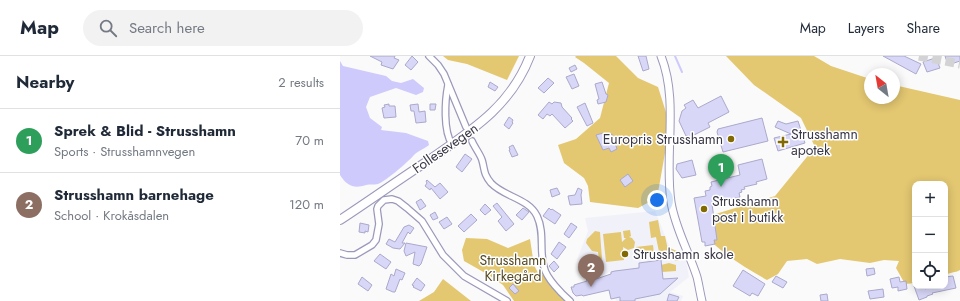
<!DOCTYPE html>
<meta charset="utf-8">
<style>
:root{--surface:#fff;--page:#f2f2f3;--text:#1f2937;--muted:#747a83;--line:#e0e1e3;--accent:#b45309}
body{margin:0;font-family:Jost,sans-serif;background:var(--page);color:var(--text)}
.controls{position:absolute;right:12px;bottom:12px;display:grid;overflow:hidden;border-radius:8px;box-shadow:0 2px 10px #0003}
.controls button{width:36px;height:36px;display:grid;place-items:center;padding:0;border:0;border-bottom:1px solid var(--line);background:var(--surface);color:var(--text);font:20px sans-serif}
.compass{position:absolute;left:524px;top:12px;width:36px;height:36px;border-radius:50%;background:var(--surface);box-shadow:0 2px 10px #0003;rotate:329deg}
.you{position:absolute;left:317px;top:144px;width:14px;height:14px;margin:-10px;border:3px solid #fff;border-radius:50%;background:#1a73e8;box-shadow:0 0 0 6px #1a73e833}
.badge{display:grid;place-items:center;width:26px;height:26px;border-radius:50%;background:var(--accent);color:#fff;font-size:13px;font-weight:700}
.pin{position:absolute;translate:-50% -33px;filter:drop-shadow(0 1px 2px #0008)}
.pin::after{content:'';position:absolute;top:21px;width:14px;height:12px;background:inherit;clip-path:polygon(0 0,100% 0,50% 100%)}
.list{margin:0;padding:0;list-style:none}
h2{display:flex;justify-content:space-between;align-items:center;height:52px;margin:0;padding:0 16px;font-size:17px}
h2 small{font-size:13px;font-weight:400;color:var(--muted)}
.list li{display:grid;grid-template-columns:26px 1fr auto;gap:12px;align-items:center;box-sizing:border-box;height:64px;padding:0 16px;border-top:1px solid var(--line)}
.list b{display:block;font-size:15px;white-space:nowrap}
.list p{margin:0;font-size:13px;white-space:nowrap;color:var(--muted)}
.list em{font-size:13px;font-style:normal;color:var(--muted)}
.icon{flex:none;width:22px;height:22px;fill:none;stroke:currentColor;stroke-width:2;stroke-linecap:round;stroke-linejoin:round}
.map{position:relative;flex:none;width:620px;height:245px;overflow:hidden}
header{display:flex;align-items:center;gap:24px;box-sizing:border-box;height:56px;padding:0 20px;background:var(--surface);border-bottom:1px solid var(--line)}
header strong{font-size:19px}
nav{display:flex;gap:22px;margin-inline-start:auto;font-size:14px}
.search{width:280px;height:36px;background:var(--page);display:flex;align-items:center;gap:10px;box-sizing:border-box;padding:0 14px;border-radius:22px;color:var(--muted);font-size:15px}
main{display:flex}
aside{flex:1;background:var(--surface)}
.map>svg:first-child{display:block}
.built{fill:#f1f1fa}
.green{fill:#e3c771}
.water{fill:#cecafc}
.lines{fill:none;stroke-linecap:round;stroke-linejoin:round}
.stream{stroke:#cecafc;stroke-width:2}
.building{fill:#d8d7f8;stroke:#aba9cb}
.primary-tunnel{stroke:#d3d3d6;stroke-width:9;stroke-dasharray:9 4.5;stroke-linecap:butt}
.minor-casing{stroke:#9b99ba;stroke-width:8}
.tertiary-casing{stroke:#9b99ba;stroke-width:9}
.secondary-casing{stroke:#9b99ba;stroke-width:10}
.minor{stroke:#fff;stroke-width:5.5}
.tertiary{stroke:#fff;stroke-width:7}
.secondary{stroke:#fff;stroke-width:8}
.poi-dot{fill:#826902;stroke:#fff;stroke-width:1.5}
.labels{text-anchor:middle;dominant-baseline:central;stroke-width:3;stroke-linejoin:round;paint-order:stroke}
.poi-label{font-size:14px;fill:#393846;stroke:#fff;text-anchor:start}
.street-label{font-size:14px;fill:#393846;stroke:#fff}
.park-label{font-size:14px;fill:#564a24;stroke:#fff}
</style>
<header>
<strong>Map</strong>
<div class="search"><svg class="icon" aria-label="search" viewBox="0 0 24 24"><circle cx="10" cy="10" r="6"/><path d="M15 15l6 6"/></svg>Search here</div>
<nav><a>Map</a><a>Layers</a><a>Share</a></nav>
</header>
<main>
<aside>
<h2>Nearby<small>2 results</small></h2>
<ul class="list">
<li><span class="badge" style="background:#2e9e5b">1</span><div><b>Sprek &amp; Blid - Strusshamn</b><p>Sports · Strusshamnvegen</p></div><em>70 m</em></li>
<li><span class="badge" style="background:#8d6e63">2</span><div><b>Strusshamn barnehage</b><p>School · Krokåsdalen</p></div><em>120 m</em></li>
</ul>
</aside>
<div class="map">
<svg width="620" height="245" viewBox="0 0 620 245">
<rect width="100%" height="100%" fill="#fafafa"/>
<!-- built -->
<path class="built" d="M 315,155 L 330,192 L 334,204 L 337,205 L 345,202 L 347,210 L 349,221 L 330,236 L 343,240 L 341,245 L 276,245 L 270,215 L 265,219 L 257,220 L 250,215 L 247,202 L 237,204 L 248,175 L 245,162 Z"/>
<!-- green -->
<g class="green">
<path d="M 103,0 L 179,0 L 167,24 L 127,8 L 108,4 Z"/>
<path d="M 236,0 L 276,0 L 298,22 L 318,31 L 330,69 L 317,142 L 298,152 L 250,146 L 248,130 L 244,122 L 224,107 L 218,89 L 236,83 L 260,62 L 269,27 L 244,7 L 235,1 Z"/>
<path d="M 386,0 L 474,0 L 491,10 L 530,23 L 530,42 L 554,42 L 554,29 L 620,44 L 620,214 C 615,217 610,216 605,219 L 605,128 L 575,128 L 575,227 L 565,228 L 556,212 L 559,205 L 544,204 L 530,207 L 500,203 L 477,208 L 467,203 L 447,205 L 438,218 L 427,224 C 404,211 383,198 364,179 L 369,160 L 435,140 L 475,91 L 461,62 L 414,29 Z"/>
<path d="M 318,164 L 321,180 L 325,180 L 328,194 L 319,196 L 316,181 L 311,182 L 309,166 Z"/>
<path d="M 290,174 L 291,180 L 289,181 L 292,182 L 295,186 L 294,192 L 288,194 L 283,191 L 284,204 L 266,206 L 263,178 L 281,176 L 282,186 L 286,182 L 284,182 L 283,175 Z"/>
<path d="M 255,175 L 260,176 L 262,203 L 259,203 L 258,196 L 252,195 L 246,187 L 247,183 Z"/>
<path d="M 126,182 L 147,183 L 168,192 L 190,183 L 194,209 L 198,217 L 204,219 L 227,245 L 174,245 L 163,229 L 147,218 L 124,205 L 122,194 Z"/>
<path d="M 313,189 L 314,198 L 297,200 L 296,191 Z"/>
<path d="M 330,192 L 339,196 L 341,203 L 337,205 L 334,204 Z"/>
<path d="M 255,200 L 256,207 L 263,207 L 264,214 L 258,216 L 252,211 L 250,201 Z"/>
<path d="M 329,207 L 336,209 L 336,215 L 322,216 L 321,209 Z"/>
<path d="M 103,223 L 131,245 L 79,245 L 94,236 Z"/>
</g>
<!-- water -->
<path class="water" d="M 0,5 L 3,10 L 46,20 L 52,25 L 61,27 L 73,23 L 84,32 L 83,36 L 76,39 L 56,32 L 30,41 L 26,51 L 30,62 L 42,71 L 41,74 L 66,77 L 88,85 L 89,89 C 85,92 77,96 74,99 C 68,106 46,125 38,128 C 34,129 30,128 26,129 C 14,133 7,130 0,119 Z"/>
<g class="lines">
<!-- stream -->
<path class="stream" d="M 335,0 L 342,16"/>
</g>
<!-- building -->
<g class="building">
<path d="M 30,0 L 55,0 L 54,2 L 59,4 L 53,13 L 41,9 L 42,6 Z"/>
<path d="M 72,0 L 78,6 L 71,14 L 65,9 Z"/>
<path d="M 298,0 L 306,0 L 309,13 L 303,15 Z"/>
<path d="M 543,0 L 564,0 L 581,8 L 576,18 Z"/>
<path d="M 605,0 L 620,0 L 620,5 L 608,9 Z"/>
<path d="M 596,2 L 600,12 L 587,16 L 583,6 L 592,3 Z"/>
<path d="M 235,9 L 237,13 L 231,16 L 229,12 Z"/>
<path d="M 234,18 L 239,30 L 232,33 L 226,21 Z"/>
<path d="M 208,22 L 214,27 L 204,37 L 198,32 Z"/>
<path d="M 150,26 L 158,31 L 155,35 L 148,31 Z"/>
<path d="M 262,26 L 266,38 L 268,39 L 266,46 L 258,48 L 257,44 L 259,43 L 255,28 Z"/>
<path d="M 381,40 L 389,56 L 368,67 L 370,71 L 348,82 L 347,79 L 346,80 L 339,65 L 342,55 L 346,52 L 344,49 L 353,44 L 358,52 Z"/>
<path d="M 209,46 L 212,48 L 214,46 L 221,47 L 222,51 L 232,62 L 231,63 L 233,65 L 225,72 L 212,58 L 210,60 L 207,58 L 203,63 L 198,59 Z"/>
<path d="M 245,47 L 253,67 L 247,70 L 237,51 Z"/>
<path d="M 49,48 L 49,50 L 55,50 L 56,61 L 44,62 L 42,52 L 45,51 L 44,49 Z"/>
<path d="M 78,48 L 79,56 L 85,55 L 86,66 L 76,67 L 74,55 L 71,55 L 70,49 Z"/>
<path d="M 90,48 L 96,48 L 95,54 L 90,54 Z"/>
<path d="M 169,61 L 173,64 L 172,66 L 173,67 L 169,73 L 164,69 Z"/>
<path d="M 422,62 L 428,85 L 383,96 L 377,76 L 378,73 Z"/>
<path d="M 438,65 L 446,68 L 458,65 L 465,87 L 438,95 L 434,82 L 451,78 L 435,71 Z"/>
<path d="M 263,77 L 265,81 L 272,78 L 277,93 L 271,96 L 269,92 L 263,94 L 256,79 Z"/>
<path d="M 173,89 L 178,99 L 172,101 L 169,94 L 170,94 L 169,91 Z"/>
<path d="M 125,98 L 132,103 L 122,116 L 116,111 Z"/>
<path d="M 422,103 L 427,123 L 416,126 L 417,128 L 404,131 L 405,133 L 401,134 L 402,136 L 399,137 L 400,141 L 372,148 L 377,184 L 374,184 L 375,188 L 365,190 L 365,186 L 362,186 L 354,142 L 366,140 L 365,135 L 370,134 L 370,131 L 372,130 L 371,126 L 400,119 L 398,109 Z"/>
<path d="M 352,104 L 356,119 L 342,122 L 336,113 L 337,108 Z"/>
<path d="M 288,118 L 293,125 L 285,131 L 280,124 Z"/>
<path d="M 87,124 L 95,131 L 100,127 L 108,136 L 100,143 L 91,132 L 90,134 L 85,130 L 87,127 L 86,125 Z"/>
<path d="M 217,132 L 220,138 L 212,141 L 210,134 Z"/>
<path d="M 238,132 L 242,134 L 241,139 L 242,148 L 230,149 L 228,140 L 235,139 Z"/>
<path d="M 81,143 L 86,150 L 80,154 L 76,146 Z"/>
<path d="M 157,147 L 174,168 L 166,175 L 158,165 L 162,161 L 153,150 Z"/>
<path d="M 145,148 L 151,154 L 145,159 L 140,154 Z"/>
<path d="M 183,152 L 189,156 L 182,164 L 176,159 Z"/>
<path d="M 209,152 L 211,154 L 212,153 L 221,159 L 215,168 L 203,160 Z"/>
<path d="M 95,156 L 98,162 L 93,164 L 90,159 Z"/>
<path d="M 131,158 L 137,164 L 124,176 L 118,170 Z"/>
<path d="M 107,161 L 112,168 L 104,173 L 99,166 Z"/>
<path d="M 20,167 L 29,169 L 28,176 L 25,175 L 25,177 L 19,176 Z"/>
<path d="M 231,167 L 237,171 L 229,182 L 224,178 Z"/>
<path d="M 69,169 L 74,172 L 70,178 L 68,176 L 62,187 L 65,187 L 60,193 L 53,192 L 46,188 L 49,183 L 55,186 L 64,171 Z"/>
<path d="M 219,186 L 226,191 L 217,203 L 211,198 Z"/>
<path d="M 66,187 L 87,191 L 81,208 L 79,210 L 73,208 L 75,196 L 66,200 L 64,195 Z"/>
<path d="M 40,198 L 51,206 L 46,213 L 34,205 Z"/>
<path d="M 321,204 L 323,223 L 338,222 L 320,238 L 295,243 L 295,245 L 280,245 L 280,241 L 271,243 L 269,234 L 243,240 L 242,239 L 236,240 L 233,237 L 231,231 L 234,231 L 234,229 L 247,225 L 246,222 L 252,220 L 253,224 L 271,218 L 271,216 L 275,215 L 299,212 L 299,207 Z"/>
<path d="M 214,205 L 219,211 L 214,216 L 209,210 Z"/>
<path d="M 534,212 L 535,218 L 527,220 L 526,213 Z"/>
<path d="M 56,213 L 65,217 L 62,224 L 60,223 L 55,236 L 53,236 L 46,233 L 51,218 L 54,220 Z"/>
<path d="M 403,214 L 425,228 L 418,240 L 412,237 L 410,240 L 393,230 Z"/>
<path d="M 436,220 L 447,226 L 443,232 L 432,226 Z"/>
<path d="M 613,220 L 616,232 L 592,237 L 593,238 L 587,240 L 587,241 L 579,244 L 574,230 L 584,230 L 585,233 L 593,230 L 605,230 L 605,221 Z"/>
<path d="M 22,221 L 32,229 L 28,235 L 18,228 Z"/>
<path d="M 559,221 L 560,226 L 566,225 L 567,233 L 558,235 L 558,231 L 552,232 L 550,223 Z"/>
<path d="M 77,222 L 85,229 L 81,235 L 73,231 L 74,230 L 72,229 Z"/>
<path d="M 173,228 L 179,235 L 175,238 L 169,232 Z"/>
<path d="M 543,233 L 544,241 L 530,243 L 528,235 Z"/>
<path d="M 329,238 L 339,241 L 337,245 L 327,245 Z"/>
<path d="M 487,238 L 488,245 L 481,245 L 480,239 Z"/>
</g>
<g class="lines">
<!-- primary-tunnel -->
<path class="primary-tunnel" d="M 579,0 L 620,8"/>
<!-- minor casing -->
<g class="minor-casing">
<g id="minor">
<path d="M 89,0 L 98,9 L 104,18 L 126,71"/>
<path d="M 108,29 C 105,44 103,75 112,88"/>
<path d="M 132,85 C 135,92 140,98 142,104 C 145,114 143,117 151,127 C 164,141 188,142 197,160 C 205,177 199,194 204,211 C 206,222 222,238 230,245"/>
<path d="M 0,197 L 7,199 L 15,199 L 32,189 L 36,184 L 39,168 L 37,153 L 38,150 L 44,144 L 52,143 L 58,145 L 67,152 L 82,165 L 103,199 L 124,220 L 167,245"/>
</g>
</g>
<!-- tertiary casing -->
<g class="tertiary-casing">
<path id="tertiary" d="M 321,0 C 339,45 324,98 331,146 C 335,172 349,196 357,221 C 359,229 360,237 362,245"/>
</g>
<!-- secondary casing -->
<g class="secondary-casing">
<path id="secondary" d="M 0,164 C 29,145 57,125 86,106 C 129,76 170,52 190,0"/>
</g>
<!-- minor -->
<use href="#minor" class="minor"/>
<!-- tertiary -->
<use href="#tertiary" class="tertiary"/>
<!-- secondary -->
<use href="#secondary" class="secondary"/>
</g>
<!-- markers -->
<g class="poi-dot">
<circle cx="391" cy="83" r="4"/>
<path d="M441 80h4v4h4v4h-4v4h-4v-4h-4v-4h4z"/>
<circle cx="364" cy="153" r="4"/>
<circle cx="285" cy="198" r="4"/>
</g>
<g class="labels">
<!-- poi labels -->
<g class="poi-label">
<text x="451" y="78">Strusshamn<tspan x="451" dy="16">apotek</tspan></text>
<text x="383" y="83" text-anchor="end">Europris Strusshamn</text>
<text x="372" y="145">Strusshamn<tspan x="372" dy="16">post i butikk</tspan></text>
<text x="293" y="198">Strusshamn skole</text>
</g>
<!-- street labels -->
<g class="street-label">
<text transform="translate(105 92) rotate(-35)">Follesevegen</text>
</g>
<!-- park labels -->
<g class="park-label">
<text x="173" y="204">Strusshamn<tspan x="173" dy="16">Kirkegård</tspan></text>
</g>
</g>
</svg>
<div class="controls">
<button>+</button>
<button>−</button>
<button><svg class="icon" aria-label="locate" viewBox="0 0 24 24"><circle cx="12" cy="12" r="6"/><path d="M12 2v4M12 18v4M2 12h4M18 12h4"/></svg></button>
</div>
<svg class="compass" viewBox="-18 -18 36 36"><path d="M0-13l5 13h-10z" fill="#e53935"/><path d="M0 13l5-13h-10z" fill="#747a83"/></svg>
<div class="you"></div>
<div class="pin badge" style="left:381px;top:131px;background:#2e9e5b">1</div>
<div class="pin badge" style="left:251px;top:231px;background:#8d6e63">2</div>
</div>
</main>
